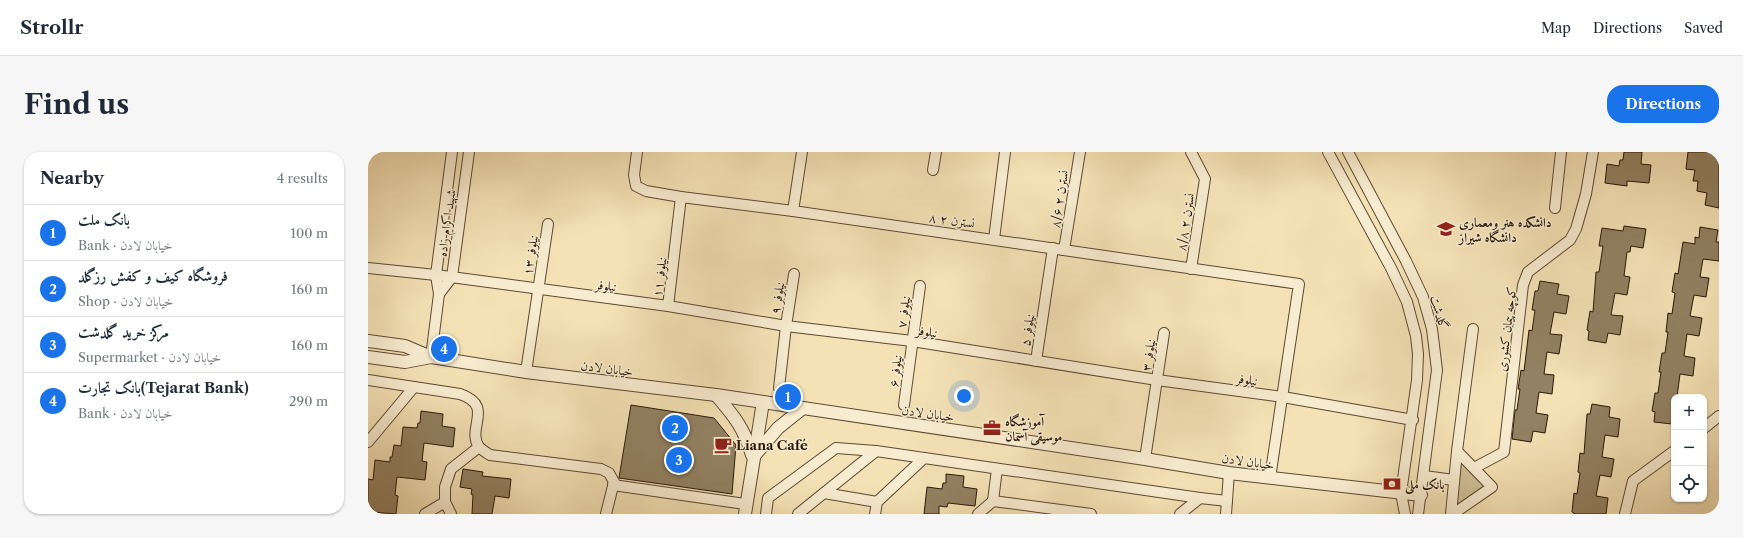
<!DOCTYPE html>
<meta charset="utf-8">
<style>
:root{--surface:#fff;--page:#f6f6f7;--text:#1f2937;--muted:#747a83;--line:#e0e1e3;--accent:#1a73e8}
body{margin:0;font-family:"Libre Caslon Text",Amiri,serif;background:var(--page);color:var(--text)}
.controls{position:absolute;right:12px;bottom:12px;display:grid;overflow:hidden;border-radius:8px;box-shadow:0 1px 3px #0004}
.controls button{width:36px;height:36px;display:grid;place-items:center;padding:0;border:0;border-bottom:1px solid var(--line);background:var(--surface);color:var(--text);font:20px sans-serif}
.you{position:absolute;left:596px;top:244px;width:14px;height:14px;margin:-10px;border:3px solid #fff;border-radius:50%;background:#1a73e8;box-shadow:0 0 0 6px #1a73e833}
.badge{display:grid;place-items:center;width:26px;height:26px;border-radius:50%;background:var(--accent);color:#fff;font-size:13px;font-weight:700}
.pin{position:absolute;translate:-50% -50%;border:2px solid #fff;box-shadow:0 1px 4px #0006}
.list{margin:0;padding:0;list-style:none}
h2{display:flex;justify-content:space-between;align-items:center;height:52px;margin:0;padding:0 16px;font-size:17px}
h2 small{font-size:13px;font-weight:400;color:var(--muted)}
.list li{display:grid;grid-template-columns:26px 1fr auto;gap:12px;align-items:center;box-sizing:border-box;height:56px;padding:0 16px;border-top:1px solid var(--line)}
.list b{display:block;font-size:15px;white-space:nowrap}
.list p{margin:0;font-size:13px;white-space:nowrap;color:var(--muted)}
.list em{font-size:13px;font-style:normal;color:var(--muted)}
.icon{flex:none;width:22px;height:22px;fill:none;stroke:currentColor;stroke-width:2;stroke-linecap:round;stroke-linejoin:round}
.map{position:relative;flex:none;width:1351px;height:362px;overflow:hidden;border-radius:16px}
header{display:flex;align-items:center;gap:24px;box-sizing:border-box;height:56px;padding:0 20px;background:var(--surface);border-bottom:1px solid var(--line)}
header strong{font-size:19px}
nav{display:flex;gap:22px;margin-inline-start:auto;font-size:14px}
.intro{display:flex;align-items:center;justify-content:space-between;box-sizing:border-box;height:96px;padding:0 24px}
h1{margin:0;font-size:28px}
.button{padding:10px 18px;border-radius:16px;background:var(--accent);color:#fff;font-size:14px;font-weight:700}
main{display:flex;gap:24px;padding:0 24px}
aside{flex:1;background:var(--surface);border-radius:16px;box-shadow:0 1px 3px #0004}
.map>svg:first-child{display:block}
.green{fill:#d1c098;stroke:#7c6c50}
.building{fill:#928162;stroke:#281808}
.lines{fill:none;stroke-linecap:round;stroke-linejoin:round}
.minor-casing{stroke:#5b4a34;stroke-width:12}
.tertiary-casing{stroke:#5b4a34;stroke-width:14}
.minor{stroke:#f8ecd0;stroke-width:10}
.tertiary{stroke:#f8ecd0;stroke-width:12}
.labels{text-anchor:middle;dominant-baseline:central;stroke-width:3;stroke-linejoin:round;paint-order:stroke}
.street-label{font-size:13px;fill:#281808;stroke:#f8ecd0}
.poi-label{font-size:13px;font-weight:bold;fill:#281808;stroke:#f8ecd0;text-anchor:start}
</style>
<header>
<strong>Strollr</strong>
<nav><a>Map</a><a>Directions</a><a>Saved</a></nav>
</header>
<div class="intro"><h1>Find us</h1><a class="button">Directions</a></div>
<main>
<aside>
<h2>Nearby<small>4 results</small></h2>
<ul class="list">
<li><span class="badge">1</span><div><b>بانک ملت</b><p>Bank · خیابان لادن</p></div><em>100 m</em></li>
<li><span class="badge">2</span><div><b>فروشگاه کیف و کفش رزگلد</b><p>Shop · خیابان لادن</p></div><em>160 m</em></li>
<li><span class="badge">3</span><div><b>مرکز خرید گلدشت</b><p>Supermarket · خیابان لادن</p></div><em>160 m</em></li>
<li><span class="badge">4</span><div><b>بانک تجارت(Tejarat Bank)</b><p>Bank · خیابان لادن</p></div><em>290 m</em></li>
</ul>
</aside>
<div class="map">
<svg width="1351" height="362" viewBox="0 0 1351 362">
<rect width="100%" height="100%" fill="#f4e2b6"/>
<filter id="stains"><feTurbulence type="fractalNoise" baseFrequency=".005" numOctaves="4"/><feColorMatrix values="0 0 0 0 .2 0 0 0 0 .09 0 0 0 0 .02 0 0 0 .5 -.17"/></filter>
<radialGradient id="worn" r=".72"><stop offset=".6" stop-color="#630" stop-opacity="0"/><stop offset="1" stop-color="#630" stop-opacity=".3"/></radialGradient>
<!-- green -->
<path class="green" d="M 1092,310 L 1117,334 L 1088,354 Z"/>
<!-- building -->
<g class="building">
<path d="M 1256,0 L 1274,0 L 1273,12 L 1283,13 L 1281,31 L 1259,29 L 1259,34 L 1237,31 L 1239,12 L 1251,14 L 1252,8 L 1255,8 Z"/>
<path d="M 1320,0 L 1351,0 L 1351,56 L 1337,53 L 1339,41 L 1329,39 L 1330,29 L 1325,29 L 1327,18 L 1318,17 Z"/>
<path d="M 1256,74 L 1278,77 L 1275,96 L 1263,94 L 1262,100 L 1259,100 L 1256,124 L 1262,125 L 1259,143 L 1247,141 L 1243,163 L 1255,164 L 1252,183 L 1240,181 L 1238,191 L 1220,188 L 1221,179 L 1219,178 L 1222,159 L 1225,160 L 1228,120 L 1231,120 L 1235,94 L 1231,94 L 1234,76 L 1255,79 Z"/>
<path d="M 1332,75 L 1350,78 L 1348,90 L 1351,90 L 1351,109 L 1335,107 L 1332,125 L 1341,126 L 1338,145 L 1326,143 L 1322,164 L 1334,166 L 1331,184 L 1319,182 L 1316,204 L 1327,206 L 1325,224 L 1312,222 L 1309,245 L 1306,245 L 1304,272 L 1286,270 L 1287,260 L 1284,259 L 1287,241 L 1290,241 L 1293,220 L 1291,220 L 1294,201 L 1297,201 L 1300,180 L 1298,180 L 1300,161 L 1304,162 L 1307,141 L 1304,140 L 1307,121 L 1310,122 L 1315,90 L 1327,92 L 1327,85 L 1331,86 Z"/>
<path d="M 1172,129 L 1191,132 L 1189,142 L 1201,144 L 1198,162 L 1186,160 L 1182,182 L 1194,183 L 1191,202 L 1179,200 L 1176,222 L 1186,223 L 1184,242 L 1171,240 L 1168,261 L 1180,263 L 1177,281 L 1165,279 L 1163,290 L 1144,287 L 1147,258 L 1149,258 L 1152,237 L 1150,237 L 1153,218 L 1156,219 L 1161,178 L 1164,179 L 1167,158 L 1164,158 L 1167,139 L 1170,139 Z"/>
<path d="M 1224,252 L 1242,255 L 1241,265 L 1252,267 L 1250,285 L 1237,283 L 1234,305 L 1246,307 L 1243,325 L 1232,323 L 1228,344 L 1240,346 L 1238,362 L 1206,362 L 1206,361 L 1204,360 L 1206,341 L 1209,342 L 1212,321 L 1210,320 L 1212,301 L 1216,302 L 1219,262 L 1222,262 Z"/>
<path d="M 263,253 L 346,266 L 368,293 L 364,342 L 251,326 Z"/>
<path d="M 53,259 L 75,262 L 74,274 L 87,276 L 85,295 L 56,291 L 54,309 L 59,310 L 57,328 L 29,325 L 27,343 L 30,344 L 28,362 L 5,360 L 6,358 L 0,357 L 0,327 L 5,328 L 7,308 L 22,310 L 22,305 L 24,305 L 26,293 L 33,294 L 35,275 L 49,276 L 50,271 L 52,271 Z"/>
<path d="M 95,317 L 115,320 L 114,324 L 143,327 L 141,346 L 127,344 L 124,362 L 104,362 L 105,343 L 103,342 L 104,337 L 92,335 Z"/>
<path d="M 578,322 L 596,324 L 595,335 L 609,337 L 607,354 L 580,351 L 579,355 L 571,354 L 571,362 L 556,362 L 559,335 L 574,337 L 575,331 L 578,331 Z"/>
</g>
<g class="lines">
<!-- minor casing -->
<g class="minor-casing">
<g id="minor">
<path d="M 269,0 L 266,23 L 268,34 L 278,39 L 313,45 L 425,59 L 931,132 L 902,326"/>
<path d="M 960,0 L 1023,116 L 1039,150 L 1048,184 L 1050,202 L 1049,228 L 1033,341 L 1037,362"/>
<path d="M 980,0 L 1038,109 L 1055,145 L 1064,177 L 1069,218 L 1050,362"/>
<path d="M 565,18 L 568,0"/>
<path d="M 1187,56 L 1193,0"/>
<path d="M 425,59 L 434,0"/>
<path d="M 626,87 L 637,0"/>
<path d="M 696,98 L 712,0"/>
<path d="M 0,116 L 68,123 L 300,154 L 418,174 L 544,189 L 789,228 L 915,245 L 1045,268"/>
<path d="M 823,117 L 837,27 L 823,0"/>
<path d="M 71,142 L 84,125 L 101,0"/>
<path d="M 300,154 L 313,45"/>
<path d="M 63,205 L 71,142 L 68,123 L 84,0"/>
<path d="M 668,209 L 685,96"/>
<path d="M 158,220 L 180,72"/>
<path d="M 0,228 L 92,242 C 127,254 98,276 111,295 C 114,298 119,301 122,303 L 233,317 L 241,321 L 246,330 L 238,362"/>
<path d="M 411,236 L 418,174 L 426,122"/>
<path d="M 536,253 L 552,134"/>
<path d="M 1336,276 L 1351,264"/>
<path d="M 0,290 L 46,235"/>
<path d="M 777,307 L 796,181"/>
<path d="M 1106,316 L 1136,300 L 1155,133 L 1160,120 L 1202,88 L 1208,77 L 1218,42 L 1225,0"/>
<path d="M 1056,324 L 1086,328"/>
<path d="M 245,333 L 377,352"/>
<path d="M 456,341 L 509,350"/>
<path d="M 625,349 L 629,317"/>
<path d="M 57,362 L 77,350"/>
<path d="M 83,362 L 77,350 L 77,335 L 83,317 L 111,295"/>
<path d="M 398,362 L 400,346 L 468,296 L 508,299 L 832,346 L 859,349"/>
<path d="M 430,362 L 508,299"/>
<path d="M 507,362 L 509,350 L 556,306"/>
<path d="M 610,362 L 625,349 L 723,362"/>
<path d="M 812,362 L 832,346"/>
<path d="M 858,362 L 861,321"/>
<path d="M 1083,362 L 1089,299"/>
<path d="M 1085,362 L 1124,335 L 1089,299 L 1105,177"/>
<path d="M 1257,362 L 1265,329 L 1306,299"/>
</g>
</g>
<!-- tertiary casing -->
<g class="tertiary-casing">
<g id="tertiary">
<path d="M 0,189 L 37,194 L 63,205 L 158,220 L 348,243 L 777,307 L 861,321 L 1053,343"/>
<path d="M 0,205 L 37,210 L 63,205"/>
<path d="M 348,243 C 366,264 376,276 384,303"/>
<path d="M 386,304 L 410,276 L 435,256"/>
<path d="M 377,362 L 395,250"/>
</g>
</g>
<!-- minor -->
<use href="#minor" class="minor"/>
<!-- tertiary -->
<use href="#tertiary" class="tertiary"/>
</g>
<!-- icons -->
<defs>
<g id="university-bare" transform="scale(1.38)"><path d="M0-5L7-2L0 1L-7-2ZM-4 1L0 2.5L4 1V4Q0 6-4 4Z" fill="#8f2418" stroke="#f8ecd0" stroke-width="2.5" paint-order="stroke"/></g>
<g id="office-bare" transform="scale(1.38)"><path d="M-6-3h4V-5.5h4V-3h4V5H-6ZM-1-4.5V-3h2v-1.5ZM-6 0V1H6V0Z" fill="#8f2418" stroke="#f8ecd0" stroke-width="2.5" paint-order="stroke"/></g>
<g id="cafe-bare" transform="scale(1.38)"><path d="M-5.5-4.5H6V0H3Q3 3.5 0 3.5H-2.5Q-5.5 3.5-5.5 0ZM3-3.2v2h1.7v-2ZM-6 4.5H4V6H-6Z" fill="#8f2418" stroke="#f8ecd0" stroke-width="2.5" paint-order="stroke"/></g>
<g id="bank-bare" transform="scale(1.38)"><path d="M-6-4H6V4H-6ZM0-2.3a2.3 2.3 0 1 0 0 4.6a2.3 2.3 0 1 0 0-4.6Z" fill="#8f2418" stroke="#f8ecd0" stroke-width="2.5" paint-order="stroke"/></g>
</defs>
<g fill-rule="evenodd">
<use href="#university-bare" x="1078" y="77"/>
<use href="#office-bare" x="624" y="276"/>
<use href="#cafe-bare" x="355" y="293"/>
<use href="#bank-bare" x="1024" y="332"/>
</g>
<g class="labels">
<!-- street labels -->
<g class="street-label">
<text transform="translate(691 47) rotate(-81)">۸/۶ نسترن ۲</text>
<text transform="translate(584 68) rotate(8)">۸ نسترن ۲</text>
<text transform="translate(817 70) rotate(-81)">۸/۸ نسترن ۲</text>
<text transform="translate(78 71) rotate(-82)">شهید اکرام زاده</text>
<text transform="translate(162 103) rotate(-81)">۱۳ نیلوفر</text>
<text transform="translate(291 125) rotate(-82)">۱۱ نیلوفر</text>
<text transform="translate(238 133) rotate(7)">نیلوفر</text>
<text transform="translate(409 146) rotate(-81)">۹ نیلوفر</text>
<text transform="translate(535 160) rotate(-82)">۷ نیلوفر</text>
<text transform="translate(1072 160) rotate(74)">گلدشت</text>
<text transform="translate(1138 177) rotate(-83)">کوچه پیمان کشوری</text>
<text transform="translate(659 178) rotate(-81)">۵ نیلوفر</text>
<text transform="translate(559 179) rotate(9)">نیلوفر</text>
<text transform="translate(780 203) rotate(-81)">۳ نیلوفر</text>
<text transform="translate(239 216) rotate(7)">خیابان لادن</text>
<text transform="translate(527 219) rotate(-83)">۶ نیلوفر</text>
<text transform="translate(879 227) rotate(8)">نیلوفر</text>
<text transform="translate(560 261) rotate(8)">خیابان لادن</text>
<text transform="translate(880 309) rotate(8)">خیابان لادن</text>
</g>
<!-- poi labels -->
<g class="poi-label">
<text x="1091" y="70">دانشکده هنر‌ ومعماری<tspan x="1091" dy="15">دانشگاه شیراز</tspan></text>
<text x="637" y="269">آموزشگاه<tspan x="637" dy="15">موسیقی آسمان</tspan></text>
<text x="368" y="293">Liana Café</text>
<text x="1037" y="332">بانک ملی</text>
</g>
</g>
<rect width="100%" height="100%" filter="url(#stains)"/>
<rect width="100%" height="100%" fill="url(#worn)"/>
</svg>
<div class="controls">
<button>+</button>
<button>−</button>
<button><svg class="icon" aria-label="locate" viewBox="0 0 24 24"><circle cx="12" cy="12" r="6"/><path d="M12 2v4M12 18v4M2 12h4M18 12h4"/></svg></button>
</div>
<div class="you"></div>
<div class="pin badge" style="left:420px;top:245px">1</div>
<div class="pin badge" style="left:307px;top:276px">2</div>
<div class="pin badge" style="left:311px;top:308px">3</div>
<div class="pin badge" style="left:76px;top:197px">4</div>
</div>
</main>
